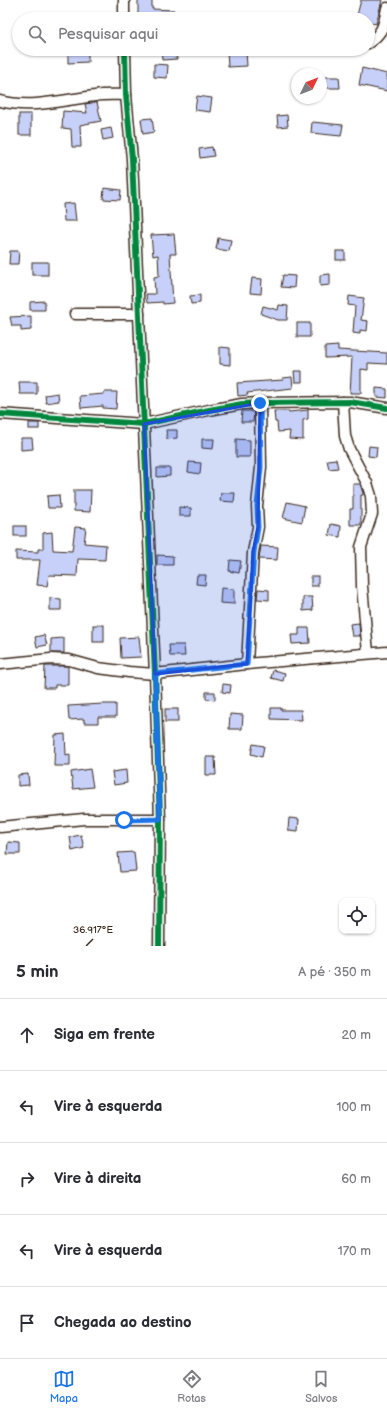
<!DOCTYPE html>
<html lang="pt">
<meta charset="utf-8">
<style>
:root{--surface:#fff;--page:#f7f7f7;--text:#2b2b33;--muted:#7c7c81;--line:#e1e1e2;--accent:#1a73e8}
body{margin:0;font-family:"Balsamiq Sans",sans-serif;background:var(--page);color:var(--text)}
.controls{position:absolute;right:12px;bottom:12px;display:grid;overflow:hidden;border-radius:8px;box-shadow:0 1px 3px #0004}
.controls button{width:36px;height:36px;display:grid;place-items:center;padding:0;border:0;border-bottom:1px solid var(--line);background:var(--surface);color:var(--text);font:20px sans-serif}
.compass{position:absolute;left:291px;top:68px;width:36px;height:36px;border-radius:50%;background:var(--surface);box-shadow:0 1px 3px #0004;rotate:47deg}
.stop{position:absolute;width:12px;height:12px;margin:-9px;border:3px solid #1a73e8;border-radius:50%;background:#fff}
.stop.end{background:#1a73e8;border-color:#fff;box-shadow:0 1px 4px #0008}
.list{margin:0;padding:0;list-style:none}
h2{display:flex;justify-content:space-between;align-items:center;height:52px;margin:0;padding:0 16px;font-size:17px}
h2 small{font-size:13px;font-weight:400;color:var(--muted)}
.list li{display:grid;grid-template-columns:26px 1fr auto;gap:12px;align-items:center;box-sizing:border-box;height:72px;padding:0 16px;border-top:1px solid var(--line)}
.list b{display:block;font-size:15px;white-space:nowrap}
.list em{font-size:13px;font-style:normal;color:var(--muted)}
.icon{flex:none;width:22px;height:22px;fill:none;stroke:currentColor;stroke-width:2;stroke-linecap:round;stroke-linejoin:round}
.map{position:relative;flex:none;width:387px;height:946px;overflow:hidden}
.search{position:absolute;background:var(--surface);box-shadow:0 1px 3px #0004;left:12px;right:12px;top:12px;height:44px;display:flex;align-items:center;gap:10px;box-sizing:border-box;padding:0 14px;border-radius:22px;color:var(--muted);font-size:15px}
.sheet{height:412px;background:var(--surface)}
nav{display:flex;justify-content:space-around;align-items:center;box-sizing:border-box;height:56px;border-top:1px solid var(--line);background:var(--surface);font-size:11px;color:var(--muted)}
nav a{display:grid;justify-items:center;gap:2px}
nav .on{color:var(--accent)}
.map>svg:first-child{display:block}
.building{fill:#c7d0f8;stroke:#3b2a1e}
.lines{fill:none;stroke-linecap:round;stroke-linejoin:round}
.minor-casing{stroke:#3b2a1e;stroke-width:13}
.minor{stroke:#fff;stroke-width:10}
.cycleway-casing{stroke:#fff;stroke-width:8}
.cycleway{stroke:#00873e;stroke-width:6}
.route{stroke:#1a73e8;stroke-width:5}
.marked{fill:#1d4ed8;fill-opacity:0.2;stroke:#1d4ed8;stroke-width:3;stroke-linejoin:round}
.ticks{fill:none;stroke:#3b2a1e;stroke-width:1.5}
.ticks-label{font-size:10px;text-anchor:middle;fill:#3b2a1e;stroke:#fff;stroke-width:3.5;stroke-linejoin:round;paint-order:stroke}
</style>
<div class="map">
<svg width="387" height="946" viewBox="0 0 387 946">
<rect width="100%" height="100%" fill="#fff"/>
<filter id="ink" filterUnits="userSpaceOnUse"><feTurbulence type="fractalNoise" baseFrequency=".025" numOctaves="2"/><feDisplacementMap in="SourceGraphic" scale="8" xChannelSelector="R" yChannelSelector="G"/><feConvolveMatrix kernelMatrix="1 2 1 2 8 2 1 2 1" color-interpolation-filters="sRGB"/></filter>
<g filter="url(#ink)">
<!-- building -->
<g class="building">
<path d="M 138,0 L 152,0 L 152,9 L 174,10 L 174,19 L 138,19 Z"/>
<path d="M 361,0 L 382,0 L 376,24 L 368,22 L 368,19 L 356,19 Z"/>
<path d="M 68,49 L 88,49 L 88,62 L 68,63 Z"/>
<path d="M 161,49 L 175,49 L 177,59 L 162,60 Z"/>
<path d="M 227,51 L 246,51 L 247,66 L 228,67 Z"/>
<path d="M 154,64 L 168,65 L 167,78 L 154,77 Z"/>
<path d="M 362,68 L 387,74 L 387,91 L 359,85 Z"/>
<path d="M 325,77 L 339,77 L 340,88 L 325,88 Z"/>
<path d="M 197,96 L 212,98 L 210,112 L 195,110 Z"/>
<path d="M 97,102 L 101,121 L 80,125 L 81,147 L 72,147 L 71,129 L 62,128 L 63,111 L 87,113 L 85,104 Z"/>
<rect x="19" y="114" width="12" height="21"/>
<path d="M 287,115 L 288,126 L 278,127 L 277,116 Z"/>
<path d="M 152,118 L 154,132 L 143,134 L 141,119 Z"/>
<path d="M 312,122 L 343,125 L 341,136 L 311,133 Z"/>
<path d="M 111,128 L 113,138 L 103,140 L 101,130 Z"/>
<path d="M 212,147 L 214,156 L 200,158 L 199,149 Z"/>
<path d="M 104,188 L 121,190 L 120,200 L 103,199 Z"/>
<path d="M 74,203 L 76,221 L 64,221 L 63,204 Z"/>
<path d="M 174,234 L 176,254 L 170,254 L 173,303 L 163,304 L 163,302 L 147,303 L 146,294 L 155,294 L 154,277 L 159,276 L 158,255 L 153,256 L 151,235 Z"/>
<path d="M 218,238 L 231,240 L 229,251 L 216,249 Z"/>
<path d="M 10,251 L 19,251 L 18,264 L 9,264 Z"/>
<rect x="336" y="251" width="9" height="9"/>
<rect x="32" y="262" width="16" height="13"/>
<path d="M 330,274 L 330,285 L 320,286 L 320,275 Z"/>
<path d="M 283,275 L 295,276 L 294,288 L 281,287 Z"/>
<path d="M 252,278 L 262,279 L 261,294 L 250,293 Z"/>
<path d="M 200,295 L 200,303 L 191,304 L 190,296 Z"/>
<path d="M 349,296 L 364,298 L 361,320 L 368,321 L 367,331 L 360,330 L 360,334 L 353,333 L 355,306 L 348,305 Z"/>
<path d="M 45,301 L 45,310 L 30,310 L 30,302 Z"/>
<path d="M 279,305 L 288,306 L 287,320 L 278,320 L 261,314 L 263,306 L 278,310 Z"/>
<path d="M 31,316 L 31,330 L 21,331 L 21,326 L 12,326 L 10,317 Z"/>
<rect x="297" y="323" width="13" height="14"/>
<path d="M 338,346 L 338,350 L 387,353 L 387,364 L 368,363 L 368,370 L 361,369 L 361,393 L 350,393 L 352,357 L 325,358 L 325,347 Z"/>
<path d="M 220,347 L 230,348 L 230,365 L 220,364 Z"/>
<path d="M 294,371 L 302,371 L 302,382 L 295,382 Z"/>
<path d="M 292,377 L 293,388 L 247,393 L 248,395 L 238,396 L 237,383 L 283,380 L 283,378 Z"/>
<path d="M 19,382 L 37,382 L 37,394 L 20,394 Z"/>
<path d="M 376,388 L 387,389 L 387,398 L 376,397 Z"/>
<path d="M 104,392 L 117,392 L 116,409 L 103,408 L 103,406 L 81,408 L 80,396 L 104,394 Z"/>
<path d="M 58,393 L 59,401 L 46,403 L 45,395 Z"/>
<path d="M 308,410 L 308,419 L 303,420 L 303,440 L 289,439 L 290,431 L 278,432 L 277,422 L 275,422 L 274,411 L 289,411 L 289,412 Z"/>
<path d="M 242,411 L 254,411 L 253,422 L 241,422 Z"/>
<rect x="29" y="423" width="10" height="6"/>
<path d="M 166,430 L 177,430 L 177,438 L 167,439 Z"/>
<path d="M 21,438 L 32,438 L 33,449 L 21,450 Z"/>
<path d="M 202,439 L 214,439 L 213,449 L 202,448 Z"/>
<path d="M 236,439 L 250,440 L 250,457 L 236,457 Z"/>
<path d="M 369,446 L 377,447 L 376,457 L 368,456 Z"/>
<path d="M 336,459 L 338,468 L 329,469 L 327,460 Z"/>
<path d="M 189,462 L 201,463 L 200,474 L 188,472 Z"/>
<path d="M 157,468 L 170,468 L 170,476 L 157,477 Z"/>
<path d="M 353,484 L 360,484 L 363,493 L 363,495 L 361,495 L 361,525 L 350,525 L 350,509 L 353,509 Z"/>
<path d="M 74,490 L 91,490 L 90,512 L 74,511 Z"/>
<path d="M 221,493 L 235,493 L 234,502 L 220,501 Z"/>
<path d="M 59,495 L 60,508 L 48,508 L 47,496 Z"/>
<path d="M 287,502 L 305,506 L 302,522 L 283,518 Z"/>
<path d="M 179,507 L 191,508 L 191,516 L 179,516 Z"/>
<path d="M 331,524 L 341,526 L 340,537 L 329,535 Z"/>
<rect x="14" y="526" width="12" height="10"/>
<path d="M 75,527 L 86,528 L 84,543 L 106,545 L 105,560 L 78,559 L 77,576 L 49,575 L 47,586 L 37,585 L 40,560 L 16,560 L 16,551 L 38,552 L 38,549 L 43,549 L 43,533 L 52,532 L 53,550 L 72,551 Z"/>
<path d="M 261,546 L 278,547 L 277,560 L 259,559 Z"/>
<path d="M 157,555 L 173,556 L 173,565 L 157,565 Z"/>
<path d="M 230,560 L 241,561 L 239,573 L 229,571 Z"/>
<path d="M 197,575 L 206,575 L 205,585 L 196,584 Z"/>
<rect x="311" y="576" width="7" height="10"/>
<path d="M 221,588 L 234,589 L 234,604 L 220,603 Z"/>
<path d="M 258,589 L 269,590 L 269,600 L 257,599 Z"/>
<path d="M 303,597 L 312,597 L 313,610 L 303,611 Z"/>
<path d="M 50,598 L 61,599 L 61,610 L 50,610 Z"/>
<path d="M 359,623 L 360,636 L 352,636 L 350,624 Z"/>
<rect x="93" y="625" width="11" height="17"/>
<path d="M 299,628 L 309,628 L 310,643 L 292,644 L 291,635 L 299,635 Z"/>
<path d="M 44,635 L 47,645 L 37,647 L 35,637 Z"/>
<path d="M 139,637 L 141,657 L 121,658 L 120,638 Z"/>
<path d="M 64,638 L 64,653 L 51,653 L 51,639 Z"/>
<path d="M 169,645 L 184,645 L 185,656 L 170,656 Z"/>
<path d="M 45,666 L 68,666 L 68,685 L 55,685 L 55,688 L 44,688 Z"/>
<path d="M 273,670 L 285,673 L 283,681 L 271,678 Z"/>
<path d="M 223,684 L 231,685 L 230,693 L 222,692 Z"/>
<path d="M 206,692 L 215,692 L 215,700 L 206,699 Z"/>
<path d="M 103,704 L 116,704 L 116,717 L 98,717 L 98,723 L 84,723 L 84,719 L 69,720 L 68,706 Z"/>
<path d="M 271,708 L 281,708 L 281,710 L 301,710 L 302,720 L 271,719 Z"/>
<rect x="165" y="709" width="13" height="13"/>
<path d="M 230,714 L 243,715 L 242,729 L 229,729 Z"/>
<path d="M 65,734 L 66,755 L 70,754 L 70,766 L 54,766 L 55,735 Z"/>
<path d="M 253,744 L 264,746 L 262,757 L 251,754 Z"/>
<path d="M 206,757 L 215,757 L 216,775 L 206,775 Z"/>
<path d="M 90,769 L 93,787 L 73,789 L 71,772 Z"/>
<path d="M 126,770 L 127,783 L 114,785 L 112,772 Z"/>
<path d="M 28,774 L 29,785 L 18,786 L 18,775 Z"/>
<path d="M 289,818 L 299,819 L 298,831 L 288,830 Z"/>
<path d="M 81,835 L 84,848 L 72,851 L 70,837 Z"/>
<path d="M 8,842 L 20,843 L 20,854 L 7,854 Z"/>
<path d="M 134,852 L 136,871 L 120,872 L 118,853 Z"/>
</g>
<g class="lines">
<!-- minor casing -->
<g class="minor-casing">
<g id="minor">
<path d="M 124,0 L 124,19"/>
<path d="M 368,43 C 383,33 384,25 387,8"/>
<path d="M 125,49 L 126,95 L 132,159 L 155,674 L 160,819 L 159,946"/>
<path d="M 0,101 C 31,109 63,100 95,96 C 105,94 115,95 126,95"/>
<path d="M 75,314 L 139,314"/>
<path d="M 343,402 L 345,436 L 349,449 L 367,483 L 371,496 L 372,514 L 361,547 L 362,586 L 368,653"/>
<path d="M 0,414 L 144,424 L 209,410 L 242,404 L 260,403 L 350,402 L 387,408"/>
<path d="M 0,664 L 51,659 L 69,660 L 98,668 L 129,672 L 155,674 L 247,664 L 387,652"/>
<path d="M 247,664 L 253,552 L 258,527 L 257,506 L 261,467 L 260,403"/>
<path d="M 0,827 L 84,819 L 160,819"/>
</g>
</g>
<!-- minor -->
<use href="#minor" class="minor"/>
<!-- cycleway casing -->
<g class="cycleway-casing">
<g id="cycleway">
<path d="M 125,49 L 126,95 L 132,159 L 155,674 L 160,819 L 159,946"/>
<path d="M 0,414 L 144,424 L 209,410 L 242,404 L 260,403 L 350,402 L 387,408"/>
</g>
</g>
<!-- cycleway -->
<use href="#cycleway" class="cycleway"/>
</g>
</g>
<g class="lines" filter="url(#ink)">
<!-- route -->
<path class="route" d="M 124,820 L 160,819 L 155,674 L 247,664 L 254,552 L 258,527 L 257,506 L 261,467 L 260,403"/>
</g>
<!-- marked area -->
<path class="marked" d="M 260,403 L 258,527 L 253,552 L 247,664 L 155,674 L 144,424 Z"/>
<!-- ticks -->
<path class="ticks" d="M 86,946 L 93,939"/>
<g class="ticks-label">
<text x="93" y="933">36.917°E</text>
</g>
</svg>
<div class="controls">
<button><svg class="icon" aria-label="locate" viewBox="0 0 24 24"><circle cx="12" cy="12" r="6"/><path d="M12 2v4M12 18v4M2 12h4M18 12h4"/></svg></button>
</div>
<svg class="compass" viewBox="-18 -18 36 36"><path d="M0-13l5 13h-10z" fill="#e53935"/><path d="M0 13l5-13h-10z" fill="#7c7c81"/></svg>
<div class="stop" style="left:124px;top:820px"></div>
<div class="stop end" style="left:260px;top:403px"></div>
<div class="search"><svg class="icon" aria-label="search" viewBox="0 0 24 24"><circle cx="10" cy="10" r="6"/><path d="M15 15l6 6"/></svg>Pesquisar aqui</div>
</div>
<section class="sheet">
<h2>5 min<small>A pé · 350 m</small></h2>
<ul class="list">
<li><svg class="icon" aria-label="ahead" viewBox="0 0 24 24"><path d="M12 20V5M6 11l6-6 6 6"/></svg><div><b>Siga em frente</b></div><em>20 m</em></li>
<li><svg class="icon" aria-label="left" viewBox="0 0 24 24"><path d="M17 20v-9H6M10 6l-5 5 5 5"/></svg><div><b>Vire à esquerda</b></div><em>100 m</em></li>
<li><svg class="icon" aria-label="right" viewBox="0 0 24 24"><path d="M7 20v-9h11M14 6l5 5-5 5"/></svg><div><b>Vire à direita</b></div><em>60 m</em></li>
<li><svg class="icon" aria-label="left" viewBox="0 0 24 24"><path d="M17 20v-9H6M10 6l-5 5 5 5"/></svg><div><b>Vire à esquerda</b></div><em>170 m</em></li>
<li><svg class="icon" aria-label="arrive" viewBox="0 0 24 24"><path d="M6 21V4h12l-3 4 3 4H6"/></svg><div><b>Chegada ao destino</b></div></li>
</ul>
</section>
<nav>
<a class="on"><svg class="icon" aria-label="map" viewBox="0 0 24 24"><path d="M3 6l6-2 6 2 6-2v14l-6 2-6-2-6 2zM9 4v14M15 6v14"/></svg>Mapa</a>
<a><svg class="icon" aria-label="directions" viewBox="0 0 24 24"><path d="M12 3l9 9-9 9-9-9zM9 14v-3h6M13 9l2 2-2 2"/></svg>Rotas</a>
<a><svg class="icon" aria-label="saved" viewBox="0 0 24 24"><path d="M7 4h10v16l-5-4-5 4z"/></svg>Salvos</a>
</nav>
